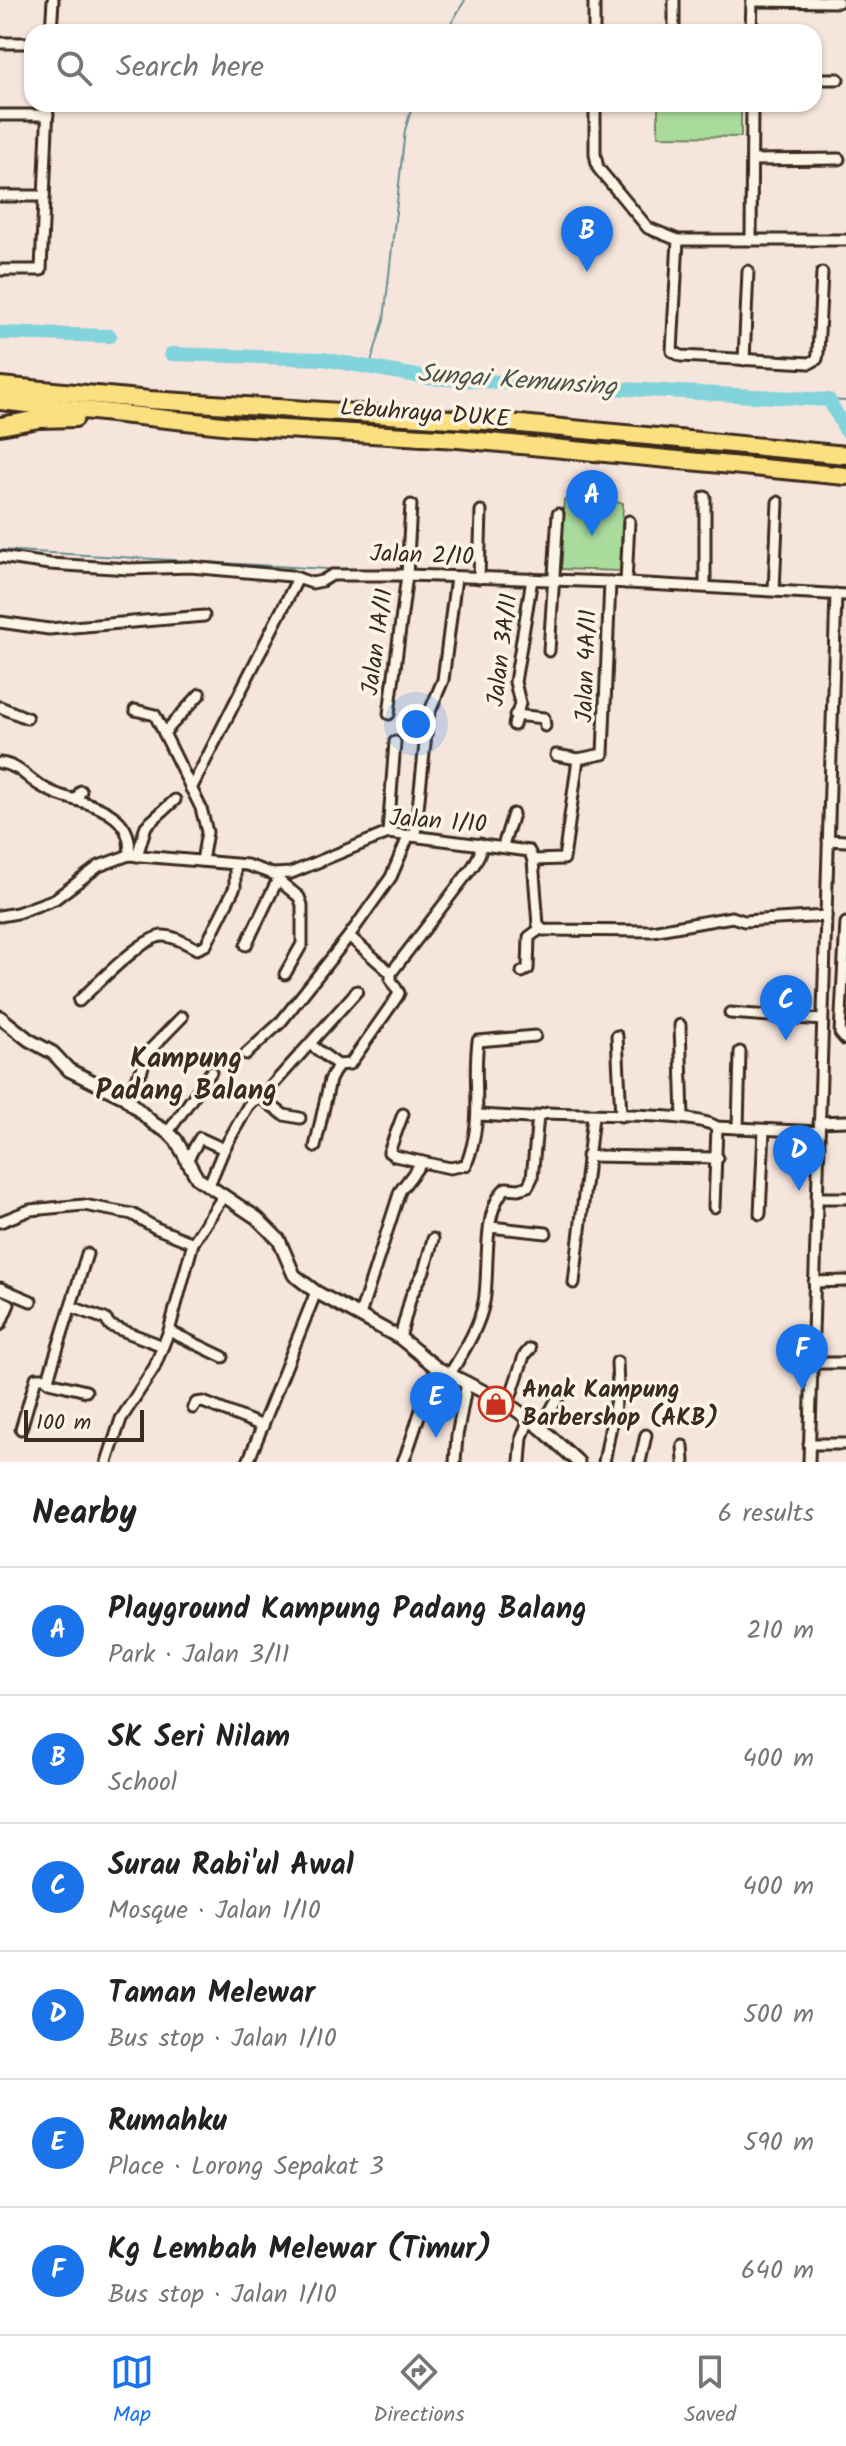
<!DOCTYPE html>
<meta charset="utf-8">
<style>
:root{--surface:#fff;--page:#f6f6f6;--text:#222;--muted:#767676;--line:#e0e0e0;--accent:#1a73e8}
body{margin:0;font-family:Kalam,sans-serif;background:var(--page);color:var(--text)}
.scale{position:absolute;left:24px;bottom:20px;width:120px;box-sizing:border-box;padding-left:8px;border:4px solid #3b2a1e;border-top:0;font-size:22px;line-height:28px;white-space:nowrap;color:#3b2a1e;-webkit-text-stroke:6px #fcf5e5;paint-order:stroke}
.you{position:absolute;left:416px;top:724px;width:28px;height:28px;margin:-20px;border:6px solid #fff;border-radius:50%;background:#1a73e8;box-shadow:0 0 0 12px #1a73e833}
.badge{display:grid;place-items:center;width:52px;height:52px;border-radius:50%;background:var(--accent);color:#fff;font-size:26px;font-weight:700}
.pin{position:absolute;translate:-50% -66px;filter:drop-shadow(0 2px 4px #0008)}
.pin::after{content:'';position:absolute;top:42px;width:28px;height:24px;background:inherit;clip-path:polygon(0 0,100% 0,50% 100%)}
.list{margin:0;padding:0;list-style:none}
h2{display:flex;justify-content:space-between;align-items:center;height:104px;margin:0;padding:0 32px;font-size:34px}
h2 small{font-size:26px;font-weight:400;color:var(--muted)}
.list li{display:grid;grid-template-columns:52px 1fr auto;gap:24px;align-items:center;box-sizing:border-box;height:128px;padding:0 32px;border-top:2px solid var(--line)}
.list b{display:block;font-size:30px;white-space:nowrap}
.list p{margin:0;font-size:26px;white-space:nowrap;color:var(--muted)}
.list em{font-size:26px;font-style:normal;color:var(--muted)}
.icon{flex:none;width:44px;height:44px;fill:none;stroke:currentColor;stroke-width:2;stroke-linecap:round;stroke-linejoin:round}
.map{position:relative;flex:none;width:846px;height:1462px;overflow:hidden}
.search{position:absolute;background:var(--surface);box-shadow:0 2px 6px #0004;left:24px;right:24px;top:24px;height:88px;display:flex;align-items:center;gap:20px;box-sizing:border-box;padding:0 28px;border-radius:24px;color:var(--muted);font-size:30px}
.sheet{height:872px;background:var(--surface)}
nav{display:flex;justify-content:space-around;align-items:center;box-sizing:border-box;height:112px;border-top:2px solid var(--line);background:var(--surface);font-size:22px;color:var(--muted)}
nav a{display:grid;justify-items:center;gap:4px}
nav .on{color:var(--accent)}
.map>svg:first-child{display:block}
.green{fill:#a9db9d;stroke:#72825e;stroke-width:2}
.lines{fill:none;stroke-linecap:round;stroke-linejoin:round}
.stream{stroke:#668f90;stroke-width:2}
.river{stroke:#82d3dc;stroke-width:14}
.minor-casing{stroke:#3b2a1e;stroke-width:15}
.tertiary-casing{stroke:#3b2a1e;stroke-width:17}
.motorway-casing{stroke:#3b2a1e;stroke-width:22}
.minor{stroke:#fcf5e5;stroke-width:9}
.tertiary{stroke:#fcf5e5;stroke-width:11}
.motorway{stroke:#fce080;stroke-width:16}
.labels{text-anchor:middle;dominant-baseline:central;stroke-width:7;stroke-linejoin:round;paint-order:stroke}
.street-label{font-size:24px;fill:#3b2a1e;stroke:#fcf5e5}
.poi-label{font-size:24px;font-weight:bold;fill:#3b2a1e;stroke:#fcf5e5;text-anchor:start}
.water-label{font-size:26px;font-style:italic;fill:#4d544e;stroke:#fcf5e5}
.quarter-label{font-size:28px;font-weight:bold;fill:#3b2a1e;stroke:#fcf5e5}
</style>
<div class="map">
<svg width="846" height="1462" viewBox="0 0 846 1462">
<rect width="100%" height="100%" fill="#f6e5dc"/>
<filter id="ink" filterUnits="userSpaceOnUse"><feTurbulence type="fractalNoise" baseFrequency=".0125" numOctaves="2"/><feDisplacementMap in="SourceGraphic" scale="16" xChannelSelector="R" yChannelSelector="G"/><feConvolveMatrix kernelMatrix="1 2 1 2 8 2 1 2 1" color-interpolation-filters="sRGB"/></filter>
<g filter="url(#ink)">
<!-- green -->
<g class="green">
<path d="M 658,104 L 741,104 L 741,137 L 658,136 Z"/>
<path d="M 564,500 L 623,503 L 620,571 L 560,569 Z"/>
</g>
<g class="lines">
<!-- stream -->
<g class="stream">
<path d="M 446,32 L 465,0"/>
<path d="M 370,365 L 384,320 L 405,130 L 413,104"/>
<path d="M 829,400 L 846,401"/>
<path d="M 0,550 L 327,569"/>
<path d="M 824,1116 L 834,854"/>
<path d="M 823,1144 L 824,1130"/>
</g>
<!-- river -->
<g class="river">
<path d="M 0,333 L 110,336"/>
<path d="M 171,354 L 323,359 L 428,378 L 829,400 L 846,431"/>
</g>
<!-- minor casing -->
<g class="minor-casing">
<g id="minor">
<path d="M 594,0 L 594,32"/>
<path d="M 752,1 L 838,2"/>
<path d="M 51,32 L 53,0"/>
<path d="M 674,32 L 674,0"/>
<path d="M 751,32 L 752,0"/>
<path d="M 0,43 L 32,43"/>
<path d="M 814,79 L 838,79"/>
<path d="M 595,104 L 595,154 L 598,168 L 648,228 L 678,240 L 846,240"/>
<path d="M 0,115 L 48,115"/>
<path d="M 752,160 L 839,159"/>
<path d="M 0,196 L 44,196"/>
<path d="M 678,240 L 672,351 L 681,356 L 810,363 L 817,359 L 818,353 L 822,273"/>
<path d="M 751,240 L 752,104"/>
<path d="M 0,270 L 41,270 L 48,104"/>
<path d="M 744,360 L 748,271"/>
<path d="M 0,557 L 50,564 L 129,569 L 190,567 L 291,576 L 312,583 L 322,581 L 332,575 L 407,575 L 610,582 L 846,595"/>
<path d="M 479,578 L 481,511"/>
<path d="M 626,583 L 629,521"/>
<path d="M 705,586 L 705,497"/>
<path d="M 774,590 L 778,502"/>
<path d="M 0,622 L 49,629 L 204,616"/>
<path d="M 549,651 L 558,514"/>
<path d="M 200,694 L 164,733 L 201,808 L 207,832 L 202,861"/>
<path d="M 0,707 L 27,718"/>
<path d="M 135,710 L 155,715 L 164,733"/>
<path d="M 389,714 L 407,575 L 411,505"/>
<path d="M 515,715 L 544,718 L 545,726"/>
<path d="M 514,725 L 520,703 L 515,682 L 532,579"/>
<path d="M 556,755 L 578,759"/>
<path d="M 0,763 C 18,765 25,776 39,785 C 50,792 63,797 76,800 L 81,791"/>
<path d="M 191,789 L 298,578"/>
<path d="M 76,800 C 103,807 134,820 129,855"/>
<path d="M 388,833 L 395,742"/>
<path d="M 415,836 L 428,716 L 443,680 L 456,577"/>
<path d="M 828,840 L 846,841"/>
<path d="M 503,846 L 513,814"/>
<path d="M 137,856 L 146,826 L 175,800"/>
<path d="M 533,860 L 564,859 L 578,759 L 603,754 L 610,582"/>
<path d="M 277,879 L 299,897 L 302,905 L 302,944 L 285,974"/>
<path d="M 0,916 L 17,913 L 55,899 L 99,866 L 129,855 L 247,865 L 273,874 L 291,873 L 388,833 L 529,851 L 533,860 L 538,925 L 543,930 L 652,931 L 732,917 L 744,921 L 826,916"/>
<path d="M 846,923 L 840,1033 L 846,1040"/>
<path d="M 349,936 L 391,973"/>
<path d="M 246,945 L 279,877"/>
<path d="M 522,972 L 528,969 L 529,937 L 540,929"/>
<path d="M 79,1001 C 95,986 143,936 163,936 C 175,936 187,944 197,949 L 206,945 L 235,887 L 235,865"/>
<path d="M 730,1013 L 822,1020"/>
<path d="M 680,1025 L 683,1118"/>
<path d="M 617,1036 L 621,1116"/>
<path d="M 311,1045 L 338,1065 L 350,1064 L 397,997 L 399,993 L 391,980 L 391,973 L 474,865 L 480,853 L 480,844"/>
<path d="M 246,1054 L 280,1023 L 349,936 L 391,877 L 409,835"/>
<path d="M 124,1097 L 142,1070 L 146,1054 L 182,1017"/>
<path d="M 261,1098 L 284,1115 L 300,1118"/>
<path d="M 403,1114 L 389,1152 L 395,1156 L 422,1162"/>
<path d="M 479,1115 L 530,1118 L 548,1113 C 581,1115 697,1112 717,1127 L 819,1132"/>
<path d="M 819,1122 L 846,1121"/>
<path d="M 738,1128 L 740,1052"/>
<path d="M 168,1132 L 211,1072"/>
<path d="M 315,1147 L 330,1080 L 338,1065"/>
<path d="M 587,1156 L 718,1158"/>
<path d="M 186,1162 L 200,1138 L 224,1149"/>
<path d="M 209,1185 L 224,1149 L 248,1106 L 253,1101 L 261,1098 L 357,991"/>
<path d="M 817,1198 L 846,1198"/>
<path d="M 714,1207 L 717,1127"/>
<path d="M 760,1214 L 764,1130"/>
<path d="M 0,1222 L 30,1210 L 84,1205 L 132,1214 L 156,1228 L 193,1243"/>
<path d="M 490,1227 L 546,1233"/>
<path d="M 814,1282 L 846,1281"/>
<path d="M 574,1283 L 593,1116"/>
<path d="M 0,1288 L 31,1301"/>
<path d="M 0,1300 L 9,1304 L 0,1325"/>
<path d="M 72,1307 L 105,1319 L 111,1326 L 163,1346"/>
<path d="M 360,1315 L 400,1191 L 422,1162 L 450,1168 L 466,1165 C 485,1117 472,1088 478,1041 L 535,1036"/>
<path d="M 169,1331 L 223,1357"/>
<path d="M 400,1338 L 411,1296 L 424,1271 L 433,1239"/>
<path d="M 812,1363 L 846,1363"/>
<path d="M 450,1374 C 463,1352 479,1328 484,1302 C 490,1270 481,1210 506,1188 L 519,1189 L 528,1186 L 532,1178 L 538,1116"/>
<path d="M 86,1391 L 49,1382 L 46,1378 L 49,1376 L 87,1254"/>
<path d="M 508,1404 L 524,1356 L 530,1349"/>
<path d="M 193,1408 L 196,1403 L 203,1402 L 263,1426"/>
<path d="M 541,1428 L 561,1392"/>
<path d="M 21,1429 L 36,1378 L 46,1378"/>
<path d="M 809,1444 L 846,1444"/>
<path d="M 683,1446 L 684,1462"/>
<path d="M 107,1462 L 121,1419 L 154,1368 L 169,1331 L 193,1243 L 224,1195"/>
<path d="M 248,1462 L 316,1292"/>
<path d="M 403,1462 C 416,1431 422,1399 437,1368"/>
<path d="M 455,1462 L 457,1436 L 467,1382"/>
<path d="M 520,1462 L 522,1437 L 529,1420"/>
<path d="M 604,1462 L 618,1389 L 617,1362"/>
<path d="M 640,1462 L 646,1435"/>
<path d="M 809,1462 L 836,594"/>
</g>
</g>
<!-- tertiary casing -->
<g class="tertiary-casing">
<path id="tertiary" d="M 0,1017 L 29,1040 L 53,1053 L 69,1070 L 124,1097 L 154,1124 L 168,1132 L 176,1140 L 197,1178 L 257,1218 L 279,1240 L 294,1275 L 316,1292 L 400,1338 L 437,1368 L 508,1404 L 541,1428 L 578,1462"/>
</g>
<!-- motorway casing -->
<g class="motorway-casing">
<g id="motorway">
<path d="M 0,386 L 150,400 L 499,422 L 846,455"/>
<path d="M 0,401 L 232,426 L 458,439 L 846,476"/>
<path d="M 0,426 L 39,419 L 75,418"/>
</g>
</g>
<!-- minor -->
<use href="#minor" class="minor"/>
<!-- tertiary -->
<use href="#tertiary" class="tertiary"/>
<!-- motorway -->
<use href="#motorway" class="motorway"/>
</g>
</g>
<!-- icons -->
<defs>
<g id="shop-ring" transform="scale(1.8)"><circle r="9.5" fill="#fcf5e5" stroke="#c8321e" stroke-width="1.5"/><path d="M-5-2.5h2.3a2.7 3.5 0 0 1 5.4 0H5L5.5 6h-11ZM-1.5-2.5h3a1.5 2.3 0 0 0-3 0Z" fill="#c8321e"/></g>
</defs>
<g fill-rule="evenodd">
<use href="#shop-ring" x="496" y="1404"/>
</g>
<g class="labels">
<!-- street labels -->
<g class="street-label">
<text transform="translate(425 414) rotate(4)">Lebuhraya DUKE</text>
<text transform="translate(422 556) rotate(2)">Jalan 2/10</text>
<text transform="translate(378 642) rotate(-82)">Jalan 1A/11</text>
<text transform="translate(503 650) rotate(-83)">Jalan 3A/11</text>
<text transform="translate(587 666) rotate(-88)">Jalan 4A/11</text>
<text transform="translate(438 822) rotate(4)">Jalan 1/10</text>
</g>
<!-- poi labels -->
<g class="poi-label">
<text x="522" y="1390">Anak Kampung<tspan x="522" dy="28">Barbershop (AKB)</tspan></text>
</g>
<!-- water labels -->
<g class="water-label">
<text transform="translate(517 381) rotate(4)">Sungai Kemunsing</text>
</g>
<!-- quarter labels -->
<g class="quarter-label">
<text x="186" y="1059">Kampung<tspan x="186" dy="32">Padang Balang</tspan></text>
</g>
</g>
</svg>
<div class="scale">100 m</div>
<div class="you"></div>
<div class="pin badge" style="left:592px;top:536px">A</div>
<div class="pin badge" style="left:587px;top:272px">B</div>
<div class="pin badge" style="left:786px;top:1041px">C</div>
<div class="pin badge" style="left:799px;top:1191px">D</div>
<div class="pin badge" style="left:436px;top:1438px">E</div>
<div class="pin badge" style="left:802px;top:1390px">F</div>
<div class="search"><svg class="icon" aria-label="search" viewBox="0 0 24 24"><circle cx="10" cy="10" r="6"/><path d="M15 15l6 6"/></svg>Search here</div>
</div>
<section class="sheet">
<h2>Nearby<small>6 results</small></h2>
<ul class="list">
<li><span class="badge">A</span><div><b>Playground Kampung Padang Balang</b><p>Park · Jalan 3/11</p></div><em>210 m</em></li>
<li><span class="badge">B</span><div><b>SK Seri Nilam</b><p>School</p></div><em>400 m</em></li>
<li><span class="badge">C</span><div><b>Surau Rabi'ul Awal</b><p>Mosque · Jalan 1/10</p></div><em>400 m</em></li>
<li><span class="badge">D</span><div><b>Taman Melewar</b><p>Bus stop · Jalan 1/10</p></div><em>500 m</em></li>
<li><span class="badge">E</span><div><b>Rumahku</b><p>Place · Lorong Sepakat 3</p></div><em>590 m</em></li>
<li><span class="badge">F</span><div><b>Kg Lembah Melewar (Timur)</b><p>Bus stop · Jalan 1/10</p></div><em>640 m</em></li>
</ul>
</section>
<nav>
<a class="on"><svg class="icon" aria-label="map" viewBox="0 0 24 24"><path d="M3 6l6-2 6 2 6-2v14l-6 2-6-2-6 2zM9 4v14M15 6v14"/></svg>Map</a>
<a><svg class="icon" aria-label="directions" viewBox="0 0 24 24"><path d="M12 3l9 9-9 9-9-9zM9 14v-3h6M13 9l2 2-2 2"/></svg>Directions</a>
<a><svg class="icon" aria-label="saved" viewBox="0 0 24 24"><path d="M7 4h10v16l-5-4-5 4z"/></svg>Saved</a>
</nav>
